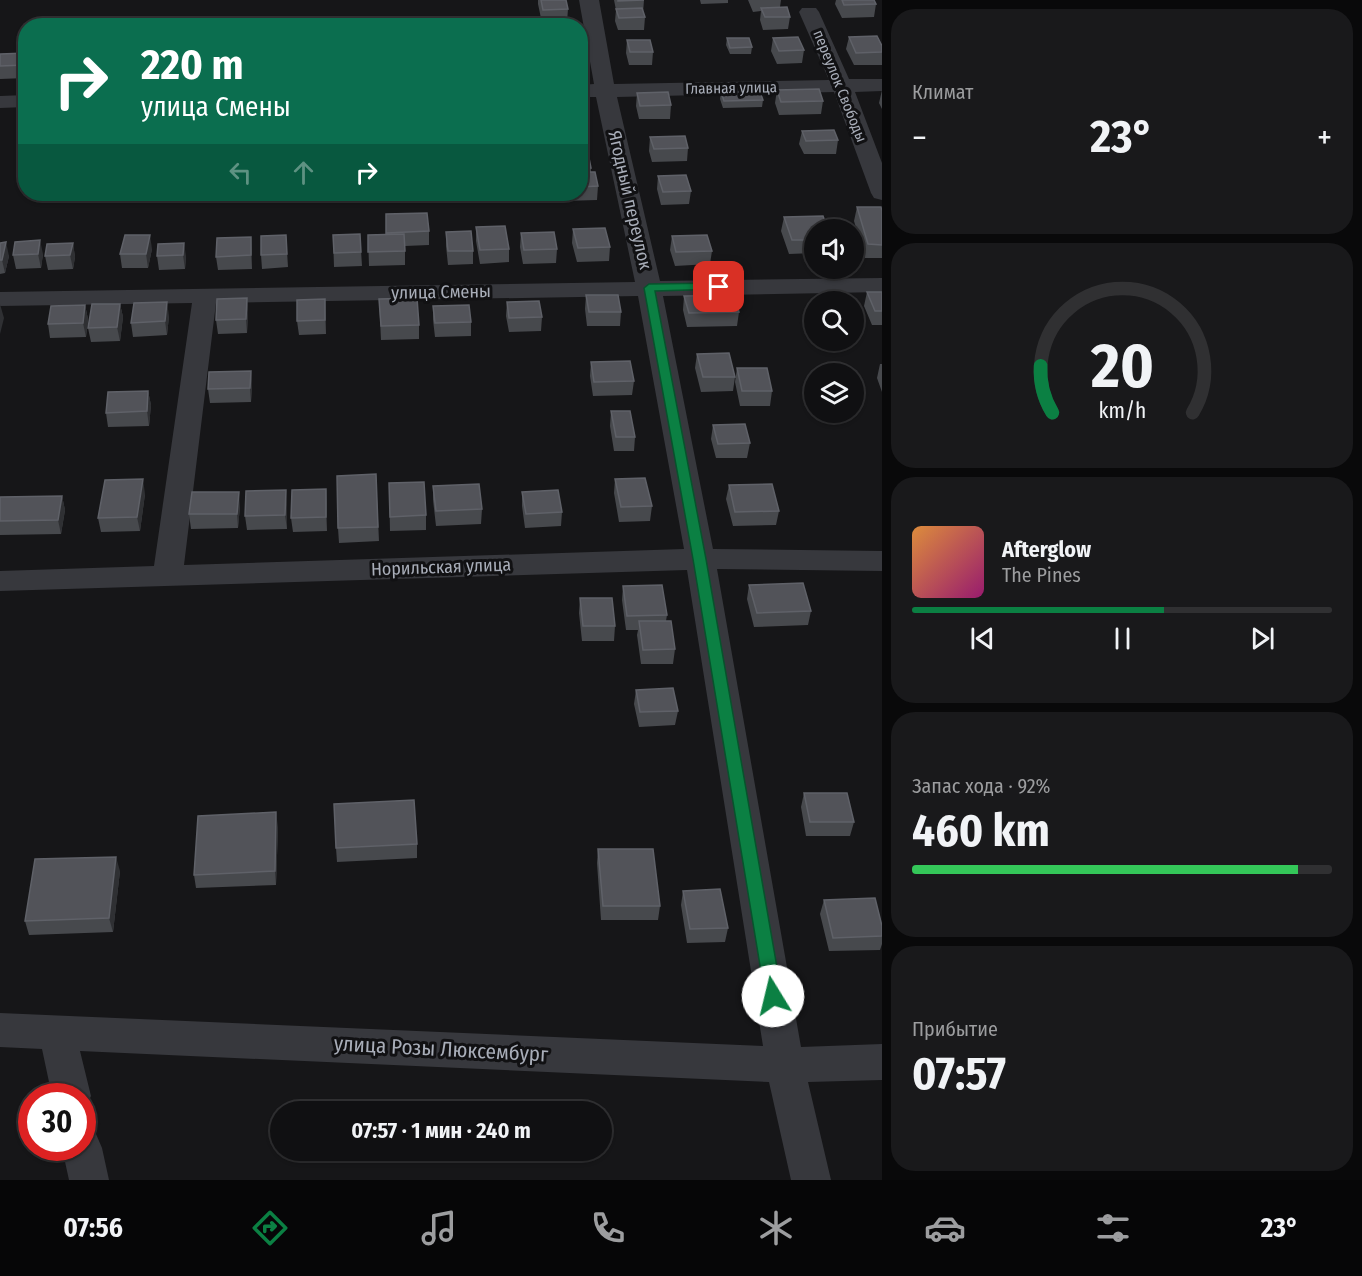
<!DOCTYPE html>
<html lang="ru">
<head>
<meta charset="utf-8">
<style>
	:root { --surface:#101012; --page:#19191b; --text:#f1f3f6; --muted:#9c9d9f; --line:#303032; --accent:#0b8043 }
	body { margin:0; font-family:"Fira Sans Condensed",sans-serif; background:var(--page); color:var(--text); height:100vh; display:flex; flex-direction:column; font-size:22px; white-space:nowrap }
	* { box-sizing:border-box; margin:0 }
	p { font-size:20px; color:var(--muted) }
	.icon { flex:none; width:33px; height:33px; fill:none; stroke:currentColor; stroke-width:2; stroke-linecap:round; stroke-linejoin:round }
	.map { position:relative; flex:1; overflow:hidden }
	.panel { display:flex; flex-direction:column; gap:9px; padding:9px; background:#09090a; width:480px }
	.panel>* { flex:none }
	.hud { position:absolute; left:18px; top:18px; width:570px; height:183px; border-radius:24px; box-shadow:0 2px 4px #0004,0 0 0 2px var(--line); background:#0b6e4f; color:#fff; overflow:hidden }
	.tools { position:absolute; left:804px; top:219px; display:grid; gap:12px }
	.tools a { display:grid; place-items:center; width:60px; height:60px; border-radius:50%; background:var(--surface); box-shadow:0 2px 4px #0004,0 0 0 2px var(--line); font-size:30px }
	.speed { position:absolute; left:18px; top:1083px; display:flex; gap:12px; font-size:30px; font-weight:700; text-align:center }
	.speed>* { display:grid; place-content:center; width:78px; height:78px; border-radius:50%; background:var(--surface); box-shadow:0 2px 4px #0004,0 0 0 2px var(--line); line-height:1 }
	.speed .limit { border:9px solid #d22; background:#fff; color:#111 }
	.pin { position:absolute; display:grid; place-items:center; width:51px; height:51px; color:#fff; margin:-26px; border-radius:12px; box-shadow:0 3px 9px #0006 }
	.me { position:absolute; width:66px; margin:-33px; rotate:351deg; stroke-linejoin:round; filter:drop-shadow(0 0 4px #0008) }
	.turn { display:flex; align-items:center; gap:21px; height:126px; padding:0 24px; font-size:27px }
	.turn .icon { width:78px; height:78px; stroke-width:2.5 }
	.turn b { display:block; font-size:42px; line-height:51px }
	.lanes { display:flex; align-items:center; height:57px; padding:0 24px; background:#0003; justify-content:center; gap:30px; direction:ltr }
	.lanes .off { opacity:.35 }
	.big { font-size:45px; font-weight:700; line-height:1.1 }
	.panel .card { flex:1; display:flex; flex-direction:column; justify-content:center; gap:9px; min-width:0; padding:0 21px; border-radius:24px; background:var(--page) }
	.panel .dial { align-items:center; gap:0 }
	.dial svg { height:156px; overflow:visible; fill:none; stroke:var(--line); stroke-width:7; stroke-linecap:round; text-anchor:middle }
	.dial text { fill:var(--text); stroke:none }
	.song { display:flex; align-items:center; gap:18px }
	.cover { width:72px; height:72px; border-radius:9px; background:linear-gradient(135deg,hsl(30 70% 55%),hsl(320 70% 35%)) }
	.played { height:6px; border-radius:3px; background:linear-gradient(90deg,var(--accent) 60%,var(--line) 60%) }
	.keys { display:flex; justify-content:space-around; direction:ltr }
	.heat { display:flex; justify-content:space-between; align-items:center; font-size:33px; direction:ltr }
	.charge { height:9px; border-radius:4px; background:linear-gradient(90deg,#34c759 92%,var(--line) 0) }
	.trip { position:absolute; left:270px; top:1101px; width:342px; height:60px; border-radius:30px; background:var(--surface); box-shadow:0 2px 4px #0004,0 0 0 2px var(--line); font-weight:700; line-height:60px; text-align:center }
	.dock { display:flex; height:96px; justify-content:space-around; align-items:center; background:#060607; color:var(--muted) }
	.dock .icon { width:42px; height:42px }
	.dock .on { color:var(--accent) }
	.dock b { font-size:27px; color:var(--text) }
	main { display:flex; flex:1; min-height:0 }
	.map>svg:first-child { display:block }
</style>
</head>
<body>
<main>
<div class="map">
<svg width="882" height="1180" viewBox="0 0 882 1180">
	<rect width="100%" height="100%" fill="#161618"/>
	<g fill="none" stroke-linecap="round" stroke-linejoin="round">
		<path fill="#37383d" fill-rule="evenodd" d="M579,0H599L614,84L829,80L799,12L802,8H816L819,12L849,79H882V91L855,92L882,163V200L874,198L871,193L834,92L617,97L660,281L882,278V292L663,296L713,549L882,551V571L717,569L801,1047L882,1044V1080L808,1082L831,1180H791L769,1082L80,1051L91,1096L85,1109L82,1110V1096H52L42,1049L0,1047V1013L763,1046L687,570L0,591V571L154,566L192,303L0,306V292L635,282L596,97H580V85L594,84ZM638,296L684,549L184,565L216,303Z
			M26,95V107L0,108V96Z
			M82,1129L96,1134L102,1148L109,1180H69L62,1148H82Z"/>
	</g>
	<path fill="#47494d" d="M538,0H566L568,9L567,22L542,23L538,4Z
		M614,0H644L643,13L645,17L644,30H618L615,21L616,10Z
		M700,0H728V3L701,4Z
		M748,0H781L780,7L790,17L788,29L763,30L760,20L761,11L753,12Z
		M836,0H874L876,4L874,17L842,18L835,4Z
		M849,37L882,46V65H854L846,49Z
		M727,38L752,47L751,54H730L726,45Z
		M773,38L804,50L802,63L777,64L771,51Z
		M627,40L653,52L652,65H629L626,53Z
		M26,53V78L0,79V54Z
		M777,90L823,101L821,114L779,115L775,103Z
		M882,90V109L879,103Z
		M721,92L763,100L762,107L723,108L720,99Z
		M637,93L671,105L670,119H639L636,106Z
		M580,100L586,123L585,136H580Z
		M802,131L838,140L836,154H804L799,144Z
		M650,137L688,148L687,161L652,162L649,151Z
		M580,153L591,168V172L598,186L597,200L563,201L562,194H580Z
		M658,176L691,191L689,204L661,205L657,189Z
		M857,207L882,211V258H865L854,221Z
		M386,214L429,231V245L405,246V265L369,266L368,235L386,234Z
		M784,217L814,230V253L789,254L781,231Z
		M476,227L509,249V262L480,264L476,241Z
		M573,229L610,247L609,261L577,262L572,243Z
		M446,232L473,251V264L448,265L446,246Z
		M521,233L557,249L556,263L523,264L520,247Z
		M360,234L362,266L334,267L333,235Z
		M286,235L288,267L262,269L261,255Z
		M672,236L712,251L710,264L675,266L670,250Z
		M0,243L9,256L5,273L0,274Z
		M73,243L75,257L73,269L48,270L45,256Z
		M158,244L186,256L185,269L159,270L157,256Z
		M152,249L148,268H122L120,254Z
		M252,250V269L218,270L216,257Z
		M43,254L41,268L16,269L13,255Z
		M867,292H882V325H872L864,306Z
		M586,295L621,312L620,326H587L585,309Z
		M684,296L739,312L737,326L687,327L683,310Z
		M247,298L248,312L247,333L218,334L216,320Z
		M325,299L326,334L299,335L297,321Z
		M379,299L419,325V339L381,340Z
		M507,302L542,317L541,331L509,332L506,316Z
		M120,304L123,317L120,341L91,342L88,328Z
		M85,305L88,319L86,337L50,338L48,324Z
		M433,306L471,322V336L435,337L433,320Z
		M169,316L167,335L133,337L131,323Z
		M697,354L735,377L733,391L701,392L695,368Z
		M591,362L634,381L632,395L593,396L590,376Z
		M880,364H882V392L877,378Z
		M737,368L772,391L770,406H740L735,382Z
		M251,371L252,385L251,402L210,403L208,389Z
		M148,391L151,405L149,426L108,427L106,413Z
		M611,411L635,437L634,451H614L610,426Z
		M713,425L750,443L747,458H716L711,439Z
		M376,474L379,541L339,543L338,528Z
		M615,479L652,506L650,521L619,522L614,493Z
		M389,483L426,515V530L390,531Z
		M729,485L779,511L776,525L733,526L726,499Z
		M433,486L482,509L481,524L436,526L433,500Z
		M522,492L562,512L561,526L525,528L522,506Z
		M145,494L140,531L101,532L98,518Z
		M62,496L65,510L61,534L0,535V497Z
		M327,503V531L293,532L291,518Z
		M287,504V529L247,530L245,516Z
		M240,506L238,528L191,529L189,514Z
		M749,585L811,611L808,625L754,627L747,599Z
		M623,586L667,615L666,621L675,649L673,664H641L637,635L638,630H626L622,600Z
		M580,598L615,626L614,641H582L579,613Z
		M636,690L678,711L675,725L639,727L634,704Z
		M804,793L854,822L850,836H806L801,807Z
		M278,827L276,885L196,888L194,875Z
		M417,844V858L337,862L336,848Z
		M598,849L660,906L658,920H601L597,863Z
		M120,871L113,932L29,935L25,921Z
		M683,891L728,928L725,942L687,943L681,905Z
		M824,900L882,926V944L880,950L829,951L820,914Z"/>
	<path fill="#2f3033" d="M150,235L152,249L148,268L146,254Z
		M251,237L252,250V269L251,255Z
		M40,240L43,254L41,268L38,254Z
		M6,242L9,256L5,273L2,260Z
		M73,243L75,257L73,269L70,255Z
		M184,243L186,256L185,269L183,255Z
		M247,298L248,312L247,333L246,319Z
		M167,302L169,316L167,335L165,321Z
		M0,304L4,318L0,334Z
		M120,304L123,317L120,341L117,327Z
		M85,305L88,319L86,337L83,323Z
		M251,371L252,385L251,402L250,388Z
		M148,391L151,405L149,426L147,411Z
		M143,479L145,494L140,531L137,517Z
		M326,489L327,503V531L326,517Z
		M286,490L287,504V529L285,515Z
		M239,492L240,506L238,528L237,514Z
		M62,496L65,510L61,534L58,520Z
		M276,812L278,827L276,885L275,871Z
		M116,857L120,871L113,932L109,918Z"/>
	<path fill="#525359" stroke="#5f6168" stroke-width="1.5" d="M541,0H566L568,9L543,10Z
		M618,0H644L618,1Z
		M842,0H874L876,4L844,5Z
		M787,7L790,17H765L761,8Z
		M642,8L645,17L619,18L616,9Z
		M877,36L882,46V52L856,53L849,37Z
		M798,37L804,50L779,51L773,38Z
		M727,38H749L752,47L730,48Z
		M627,40H650L653,52H630Z
		M26,53L25,65L0,66V54Z
		M819,89L823,101L781,102L777,90Z
		M668,92L671,105L640,106L637,93Z
		M721,92H760L763,100L724,101Z
		M580,100H581L586,123H580Z
		M834,130L838,140L806,141L802,131Z
		M685,136L688,148L654,149L650,137Z
		M580,153H588L591,168H580Z
		M580,172H595L598,186L580,187Z
		M686,175L691,191L663,192L658,176Z
		M857,207H881L882,211V245L868,244Z
		M427,213L429,231L386,233V214Z
		M823,216L828,230H814V240H792L784,217Z
		M505,226L509,249L480,250L476,227Z
		M605,228L610,247L578,248L573,229Z
		M471,231L473,251H448L446,232Z
		M554,232L557,249L524,250L521,233Z
		M360,234L361,252L334,253L333,235Z
		M404,234L405,251L368,252V235Z
		M125,235H150L146,254H120Z
		M286,235L287,254L261,255V236Z
		M707,235L712,251L676,252L672,236Z
		M251,237V255L216,257L217,238Z
		M40,240L38,254L13,255L15,242Z
		M6,242L2,260H0V243Z
		M73,243L70,255L45,256L47,244Z
		M184,243L183,255L157,256L158,244Z
		M867,292H882V311H875Z
		M586,295H618L621,312H589Z
		M734,295L739,312L689,313L684,296Z
		M247,298L246,319L216,320L217,299Z
		M417,298L419,325L381,326L379,299Z
		M325,299V320L297,321V300Z
		M539,301L542,317L509,318L507,302Z
		M167,302L165,321L131,323L134,303Z
		M92,304H120L117,327L88,328Z
		M85,305L83,323L48,324L51,306Z
		M469,305L471,322L435,323L433,306Z
		M729,353L735,377H703L697,354Z
		M630,361L634,381L594,382L591,362Z
		M737,368H767L772,391H742Z
		M251,371L250,388L208,389L209,372Z
		M148,391L147,411L106,413L108,392Z
		M611,411H630L635,437H616Z
		M745,424L750,443L718,444L713,425Z
		M376,474L378,527L338,528L337,476Z
		M645,478L652,506L621,507L615,479Z
		M143,479L137,517L98,518L105,480Z
		M424,482L426,515L390,517L389,483Z
		M479,484L482,509L436,511L433,486Z
		M772,484L779,511L735,512L729,485Z
		M326,489V517L291,518L292,490Z
		M286,490L285,515L245,516L246,491Z
		M558,490L562,512L526,514L522,492Z
		M192,492H239L237,514H189Z
		M62,496L58,520L0,521V497Z
		M803,583L811,611L757,613L749,585Z
		M662,585L667,615L627,616L623,586Z
		M580,598H612L615,626H583Z
		M639,621H671L675,649L643,650Z
		M673,688L678,711L640,712L636,690Z
		M804,793H847L854,822H810Z
		M414,800L417,844L336,848L334,804Z
		M276,812L275,871L194,875L198,816Z
		M598,849H653L660,906H603Z
		M116,857L109,918L25,921L35,859Z
		M720,889L728,928L690,929L683,891Z
		M875,898L882,926V936L833,938L824,900Z"/>
	<path fill="#0b8043" stroke="#07532c" stroke-width="1.5" d="M719,283L723,284V289L655,291L706,559L782,996L779,1001L773,1003L767,1001L765,996L693,559L644,288L649,284Z"/>
	<g text-anchor="middle" stroke-width="6" stroke-linejoin="round" paint-order="stroke">
		<g font-size="15" fill="#a8adb8" stroke="#111113">
			<text transform="translate(840 86) rotate(68)" y="5">переулок Свободы</text>
			<text transform="translate(731 88) rotate(-1)" y="5">Главная улица</text>
		</g>
		<g font-size="18" fill="#a8adb8" stroke="#111113">
			<text transform="translate(630 200) rotate(77)" y="6">Ягодный переулок</text>
			<text transform="translate(441 292) rotate(-1)" y="6">улица Смены</text>
			<text transform="translate(441 567) rotate(-2)" y="6">Норильская улица</text>
		</g>
		<g font-size="21" fill="#a8adb8" stroke="#111113">
			<text transform="translate(441 1049) rotate(3)" y="7">улица Розы Люксембург</text>
		</g>
	</g>
</svg>
<div class="tools">
<a><svg class="icon" aria-label="sound" viewBox="0 0 24 24"><path d="M4 9h4l5-4v14l-5-4H4zM17 9q2 3 0 6"/></svg></a>
<a><svg class="icon" aria-label="search" viewBox="0 0 24 24"><circle cx="10" cy="10" r="6"/><path d="M15 15l6 6"/></svg></a>
<a><svg class="icon" aria-label="layers" viewBox="0 0 24 24"><path d="M12 4l9 5-9 5-9-5zM3 14l9 5 9-5"/></svg></a>
</div>
<div class="speed"><div class="limit">30</div></div>
<div class="pin" style="left:719px;top:287px;background:#d93025"><svg class="icon" aria-label="arrive" viewBox="0 0 24 24"><path d="M6 21V4h12l-3 4 3 4H6"/></svg></div>
<svg class="me" style="left:773px;top:996px" viewBox="-20 -20 40 40"><circle r="19" fill="#fff"/><path d="M0-13L10 11 0 6-10 11z" fill="#0b8043"/></svg>
<div class="trip">07:57 · 1 мин · 240 m</div>
<div class="hud">
<div class="turn"><svg class="icon" aria-label="right" viewBox="0 0 24 24"><path d="M7 20v-9h11M14 6l5 5-5 5"/></svg><div><b>220 m</b>улица Смены</div></div>
<div class="lanes"><svg class="icon off" aria-label="left" viewBox="0 0 24 24"><path d="M17 20v-9H6M10 6l-5 5 5 5"/></svg><svg class="icon off" aria-label="ahead" viewBox="0 0 24 24"><path d="M12 20V5M6 11l6-6 6 6"/></svg><svg class="icon" aria-label="right" viewBox="0 0 24 24"><path d="M7 20v-9h11M14 6l5 5-5 5"/></svg></div>
</div>
</div>
<section class="panel">
<div class="card"><p>Климат</p>
<div class="heat"><a>−</a><b class="big">23°</b><a>+</a></div>
</div>
<div class="card dial"><svg viewBox="0 0 100 80">
<path d="M14 69A42 42 0 1 1 86 69"/>
<path d="M14 69A42 42 0 0 1 8 45" stroke="#0b8043"/>
<text x="50" y="56" font-size="32" font-weight="700">20</text>
<text x="50" y="72" font-size="11">km/h</text>
</svg></div>
<div class="card">
<div class="song"><i class="cover"></i><div><b>Afterglow</b><p>The Pines</p></div></div>
<div class="played"></div>
<div class="keys"><svg class="icon" aria-label="previous" viewBox="0 0 24 24"><path d="M18 5L8 12l10 7zM5 5v14"/></svg><svg class="icon" aria-label="pause" viewBox="0 0 24 24"><path d="M8 5v14M16 5v14"/></svg><svg class="icon" aria-label="next" viewBox="0 0 24 24"><path d="M6 5l10 7-10 7zM19 5v14"/></svg></div>
</div>
<div class="card"><p>Запас хода · 92%</p><b class="big">460 km</b><div class="charge"></div></div>
<div class="card"><p>Прибытие</p><b class="big">07:57</b></div>
</section>
</main>
<nav class="dock">
<b>07:56</b>
<svg class="icon on" aria-label="directions" viewBox="0 0 24 24"><path d="M12 3l9 9-9 9-9-9zM9 14v-3h6M13 9l2 2-2 2"/></svg>
<svg class="icon" aria-label="music" viewBox="0 0 24 24"><path d="M9 18V5l10-2v13"/><circle cx="6" cy="18" r="3"/><circle cx="16" cy="16" r="3"/></svg>
<svg class="icon" aria-label="phone" viewBox="0 0 24 24"><path d="M5 4h4l2 5-3 2q2 4 5 5l2-3 5 2v4C11 20 4 13 5 4z"/></svg>
<svg class="icon" aria-label="climate" viewBox="0 0 24 24"><path d="M12 3v18M4 7l16 10M4 17L20 7"/></svg>
<svg class="icon" aria-label="car" viewBox="0 0 24 24"><path d="M5 17H2v-5l4-1 3-4h7l3 4 3 1v5h-3M9 17h6M6 11h13"/><circle cx="7" cy="17" r="2"/><circle cx="17" cy="17" r="2"/></svg>
<svg class="icon" aria-label="filters" viewBox="0 0 24 24"><path d="M4 7h16M4 17h16"/><circle cx="9" cy="7" r="2"/><circle cx="15" cy="17" r="2"/></svg>
<b>23°</b>
</nav>
</body>
</html>
